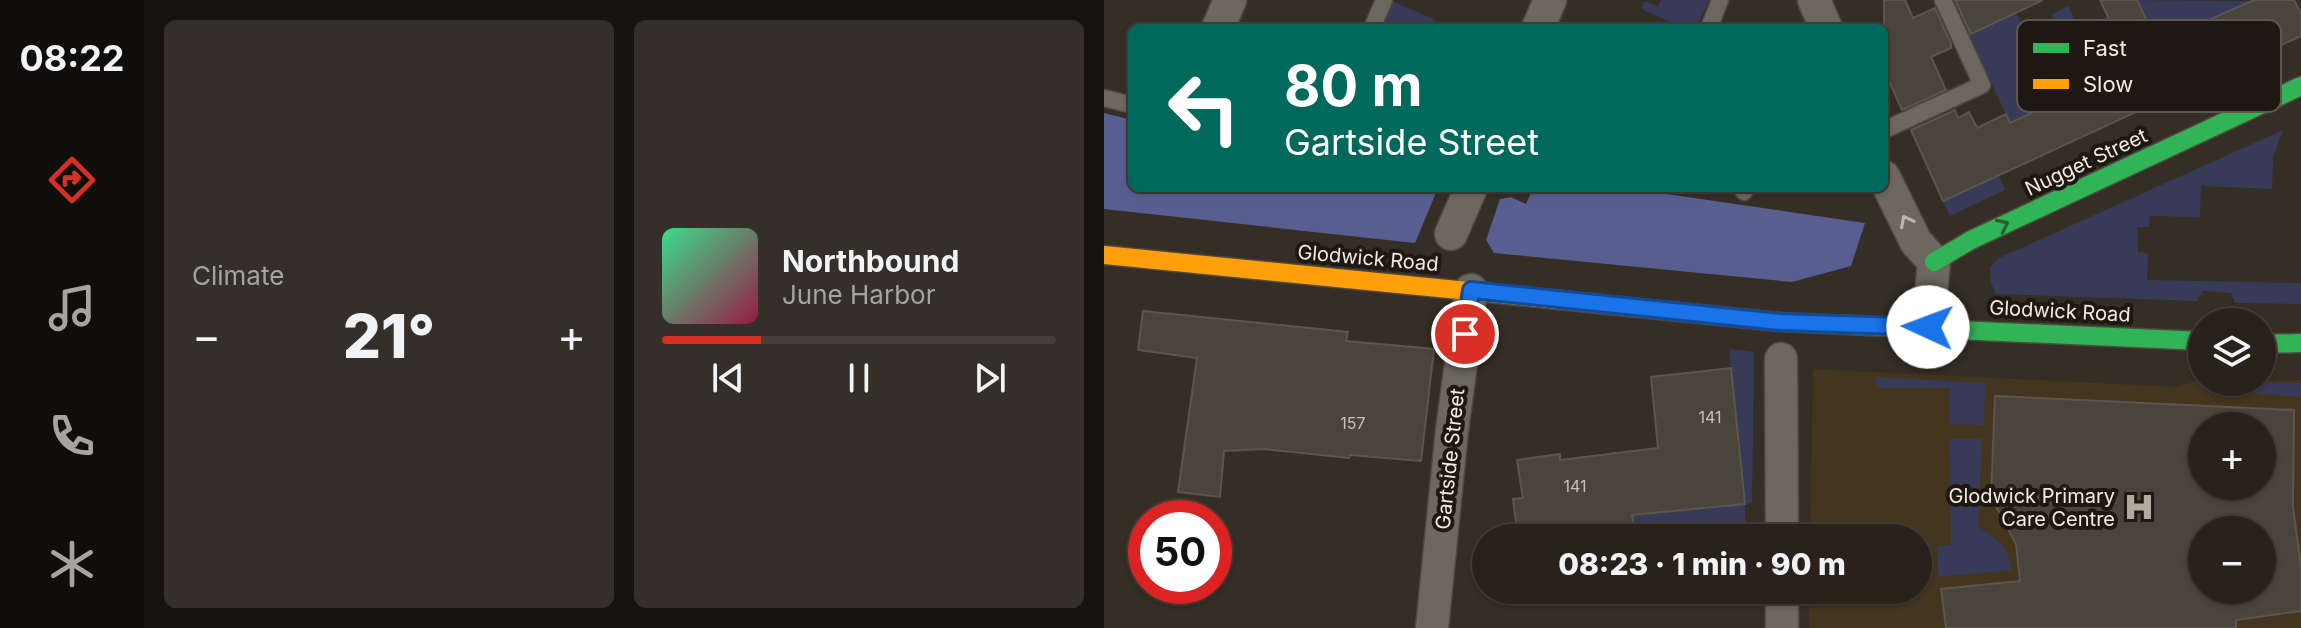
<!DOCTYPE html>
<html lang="en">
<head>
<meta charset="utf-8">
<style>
	:root { --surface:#28221b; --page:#342f28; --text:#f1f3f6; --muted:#a5a4a3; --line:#443f3a; --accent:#d93025 }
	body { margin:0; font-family:Inter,sans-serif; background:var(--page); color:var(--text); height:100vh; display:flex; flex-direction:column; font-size:30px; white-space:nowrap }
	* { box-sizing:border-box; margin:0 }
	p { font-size:26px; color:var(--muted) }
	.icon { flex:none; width:44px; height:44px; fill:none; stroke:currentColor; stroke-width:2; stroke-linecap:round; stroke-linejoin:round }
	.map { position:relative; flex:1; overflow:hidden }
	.details { display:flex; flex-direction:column; gap:20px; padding:20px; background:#16130f; width:960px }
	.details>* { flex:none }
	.guide { position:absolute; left:24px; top:24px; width:760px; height:168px; border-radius:12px; box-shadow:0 2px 6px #0004,0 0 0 2px var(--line); background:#00695c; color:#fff; overflow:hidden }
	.fabs { position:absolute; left:1084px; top:308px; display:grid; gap:16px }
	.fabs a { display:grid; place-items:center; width:88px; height:88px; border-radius:50%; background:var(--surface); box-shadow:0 2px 6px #0004,0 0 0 2px var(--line); font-size:40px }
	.speed { position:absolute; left:24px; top:500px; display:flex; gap:16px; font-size:40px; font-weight:700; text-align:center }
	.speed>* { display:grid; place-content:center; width:104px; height:104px; border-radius:50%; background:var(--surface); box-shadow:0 2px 6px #0004,0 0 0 2px var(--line); line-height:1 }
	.speed .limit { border:12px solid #d22; background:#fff; color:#111 }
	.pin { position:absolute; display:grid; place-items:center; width:68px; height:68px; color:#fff; margin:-34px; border:4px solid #fff; border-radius:50%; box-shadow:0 2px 8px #0007 }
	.me { position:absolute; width:88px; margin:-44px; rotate:272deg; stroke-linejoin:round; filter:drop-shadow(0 0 6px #0008) }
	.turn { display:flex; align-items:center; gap:28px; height:168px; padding:0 24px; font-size:36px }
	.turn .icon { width:104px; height:104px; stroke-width:2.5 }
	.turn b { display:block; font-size:56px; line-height:68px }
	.big { font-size:60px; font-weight:800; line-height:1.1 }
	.details .card { flex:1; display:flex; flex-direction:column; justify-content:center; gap:12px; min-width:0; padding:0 28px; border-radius:12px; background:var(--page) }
	.song { display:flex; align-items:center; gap:24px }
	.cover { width:96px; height:96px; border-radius:12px; background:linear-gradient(135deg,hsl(150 70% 55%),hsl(340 70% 35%)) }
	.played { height:8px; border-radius:4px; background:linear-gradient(90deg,var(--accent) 25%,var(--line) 25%) }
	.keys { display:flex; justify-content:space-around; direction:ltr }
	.heat { display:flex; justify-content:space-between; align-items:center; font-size:44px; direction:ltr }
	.details .tiles { flex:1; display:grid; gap:20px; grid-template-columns:repeat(2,1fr) }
	.trip { position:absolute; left:368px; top:524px; width:460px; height:80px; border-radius:40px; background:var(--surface); box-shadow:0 2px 6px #0004,0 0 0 2px var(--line); font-weight:800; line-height:80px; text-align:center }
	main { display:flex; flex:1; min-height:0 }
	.tabs { display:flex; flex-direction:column; width:144px; justify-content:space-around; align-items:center; background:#100e0b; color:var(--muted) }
	.tabs .icon { width:56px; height:56px }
	.tabs .on { color:var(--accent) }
	.tabs b { font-size:36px; color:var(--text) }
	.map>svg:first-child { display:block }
</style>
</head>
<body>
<main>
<nav class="tabs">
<b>08:22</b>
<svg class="icon on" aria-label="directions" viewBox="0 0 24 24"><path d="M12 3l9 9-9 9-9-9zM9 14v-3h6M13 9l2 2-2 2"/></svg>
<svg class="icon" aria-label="music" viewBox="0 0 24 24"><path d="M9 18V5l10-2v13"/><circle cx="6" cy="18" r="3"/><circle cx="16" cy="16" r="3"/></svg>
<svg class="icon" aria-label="phone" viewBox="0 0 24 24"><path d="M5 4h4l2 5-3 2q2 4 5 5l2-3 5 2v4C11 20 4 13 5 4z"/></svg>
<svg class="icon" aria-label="climate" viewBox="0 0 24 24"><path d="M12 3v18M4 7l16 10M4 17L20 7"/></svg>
</nav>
<section class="details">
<div class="tiles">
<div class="card"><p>Climate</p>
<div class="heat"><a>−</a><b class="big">21°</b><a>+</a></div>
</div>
<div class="card">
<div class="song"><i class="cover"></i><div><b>Northbound</b><p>June Harbor</p></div></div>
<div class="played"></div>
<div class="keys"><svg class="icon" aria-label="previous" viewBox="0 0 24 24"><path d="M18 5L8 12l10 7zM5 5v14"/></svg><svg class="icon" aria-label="pause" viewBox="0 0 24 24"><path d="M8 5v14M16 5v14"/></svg><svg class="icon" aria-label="next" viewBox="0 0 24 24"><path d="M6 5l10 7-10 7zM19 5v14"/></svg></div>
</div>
</div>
</section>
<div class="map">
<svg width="1197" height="628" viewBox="0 0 1197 628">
	<rect width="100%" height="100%" fill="#352e24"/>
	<path fill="#43351e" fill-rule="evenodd" d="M709,369L1072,387L1098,379V382L1197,380V628H705V590H814V538H706ZM1098,426H1158V486H1098ZM1098,530H1158V590H1098Z"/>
	<path fill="#383b57" d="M557,0H605L592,28H581L537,9L541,1L554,7Z
		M1014,0L1149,1L1088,62L1074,33L1053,43L1035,64L906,123L855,13L871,6L882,27L912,13L921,31L949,18L948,14L964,6L976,30L1018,9Z
		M288,1L332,20L329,27L315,21L312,28H276Z
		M1179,130L1169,157L1168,189L1097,186L1096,217L1046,216L1045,227H1033L1034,252L1044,253L1043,280L1197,283V304L1131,303L1127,293L1099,291L1093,301L892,294L887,283L886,267L893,259Z
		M895,176L901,190L846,216L839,201Z
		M625,349L650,352L648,503L641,504L642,538H531L523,475L557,470L562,512L641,503Z
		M771,377L881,383L880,425L846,424V388H773Z
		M1103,382L1197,383V397L1103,390Z
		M846,438L878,439L874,527C891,536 906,549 908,570L834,577L833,546L847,545Z
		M427,590H535L429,603Z"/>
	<path fill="#585e90" d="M0,113L28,120V188H334L311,243L0,209Z
		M429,188H539L549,192L761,223L747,266L688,282L390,253L382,240L396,199L407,197L422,204Z"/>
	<path fill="#49443c" stroke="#5c564e" stroke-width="2" fill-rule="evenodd" d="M780,0H801L809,18L831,8L847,44V48L827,57L842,90L798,110L780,70Z
		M851,0H939L867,34Z
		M996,0H1033L1053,43L1150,0H1190L1197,13V36L839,201L807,130L851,110L854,118L865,112L873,128L902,114L906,123L1028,67Z
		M39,311L244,332L242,341L330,349L317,461L246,455L245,458L160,449L120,451L116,497L74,492L93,358L34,350Z
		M627,368L641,504L528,515L531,538H414L409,499L419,498L413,460L456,454V460L554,448L547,377Z
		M891,396L1190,410L1189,507L1197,566V611L1132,620V628H842L837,589L916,581L912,544L887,497ZM1098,426H1158V486H1098ZM1098,530H1158V590H1098Z"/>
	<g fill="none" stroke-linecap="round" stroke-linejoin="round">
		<g stroke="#4f4940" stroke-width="19">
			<path id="lane" d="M268,28L280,0
				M605,28L616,0
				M0,98L28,105
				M780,130L878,85L839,0
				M638,188L640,192"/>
		</g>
		<g stroke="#4f4940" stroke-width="35">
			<path id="street" d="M710,0L722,28
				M114,28L126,0
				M434,28L446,0
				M780,177L812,242L830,262L824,327
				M347,234L367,188
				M677,359L678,538
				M678,590V628
				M328,628L348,430L367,290"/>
		</g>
		<g stroke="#4f4940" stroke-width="21">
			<path id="fast" d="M830,262L867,240L1197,86
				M455,300L676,322L1098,341
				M1158,344L1197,343"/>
		</g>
		<g stroke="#4f4940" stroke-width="21">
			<path id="slow" d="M0,255L455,300"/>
		</g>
		<use href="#lane" stroke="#6c6860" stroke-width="16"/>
		<use href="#street" stroke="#6c6860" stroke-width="32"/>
		<use href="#fast" stroke="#30b455" stroke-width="18"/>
		<use href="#slow" stroke="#ff9f0a" stroke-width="18"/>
	</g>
	<defs><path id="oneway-chevron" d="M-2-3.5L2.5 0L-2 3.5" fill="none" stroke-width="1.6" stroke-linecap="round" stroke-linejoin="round" transform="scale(2)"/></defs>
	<use stroke="#bcb7ac" href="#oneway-chevron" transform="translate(802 221) rotate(-117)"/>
	<use stroke="#265e30" href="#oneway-chevron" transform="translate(899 225) rotate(-25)"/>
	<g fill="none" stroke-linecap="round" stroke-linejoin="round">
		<g stroke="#114b97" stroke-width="20">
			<path id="route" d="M361,334L367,290L676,322L824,327"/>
		</g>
		<use href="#route" stroke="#1a73e8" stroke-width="14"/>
	</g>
	<defs>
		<g id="hospital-bare" transform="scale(2.4)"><path d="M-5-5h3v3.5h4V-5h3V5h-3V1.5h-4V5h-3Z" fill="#b0a99e" stroke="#1d1811" stroke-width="2.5" paint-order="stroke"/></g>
	</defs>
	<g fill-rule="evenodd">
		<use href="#hospital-bare" x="1035" y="507"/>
	</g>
	<g text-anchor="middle" stroke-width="8" stroke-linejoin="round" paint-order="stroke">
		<g font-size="16" fill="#c8c1b6">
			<text x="606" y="423">141</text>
			<text x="249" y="429">157</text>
			<text x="471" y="492">141</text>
		</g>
		<g font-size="20" fill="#f2ebdf" stroke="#1d1811">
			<text transform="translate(982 162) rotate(-25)" y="7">Nugget Street</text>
			<text transform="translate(264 258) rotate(5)" y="7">Glodwick Road</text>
			<text transform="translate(956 311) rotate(3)" y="7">Glodwick Road</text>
			<text transform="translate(346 459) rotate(-84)" y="7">Gartside Street</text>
		</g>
		<g font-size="20" fill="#f2ebdf" stroke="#1d1811" text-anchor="end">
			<text x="1011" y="503">Glodwick Primary<tspan x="1011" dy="23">Care Centre</tspan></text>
		</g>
	</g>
	<rect x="913" y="20" width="264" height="92" rx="12" fill="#1d1811" stroke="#5d574f" stroke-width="2"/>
	<rect x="929" y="43" width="36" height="10" fill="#30b455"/>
	<rect x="929" y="79" width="36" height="10" fill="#ff9f0a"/>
	<g font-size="22" fill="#f2ebdf">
		<text x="979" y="56">Fast</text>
		<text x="979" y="92">Slow</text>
	</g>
</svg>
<div class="fabs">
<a><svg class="icon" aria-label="layers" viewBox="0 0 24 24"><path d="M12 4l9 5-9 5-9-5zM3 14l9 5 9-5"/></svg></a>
<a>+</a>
<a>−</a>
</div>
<div class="speed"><div class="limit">50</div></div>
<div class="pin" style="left:361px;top:334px;background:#d93025"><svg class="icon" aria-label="arrive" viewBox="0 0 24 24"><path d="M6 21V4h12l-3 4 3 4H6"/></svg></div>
<svg class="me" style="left:824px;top:327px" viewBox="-20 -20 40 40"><circle r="19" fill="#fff"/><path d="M0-13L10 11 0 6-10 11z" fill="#1a73e8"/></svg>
<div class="trip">08:23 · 1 min · 90 m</div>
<div class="guide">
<div class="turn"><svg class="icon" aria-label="left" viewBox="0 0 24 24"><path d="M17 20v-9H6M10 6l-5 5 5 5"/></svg><div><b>80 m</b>Gartside Street</div></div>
</div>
</div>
</main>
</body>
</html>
